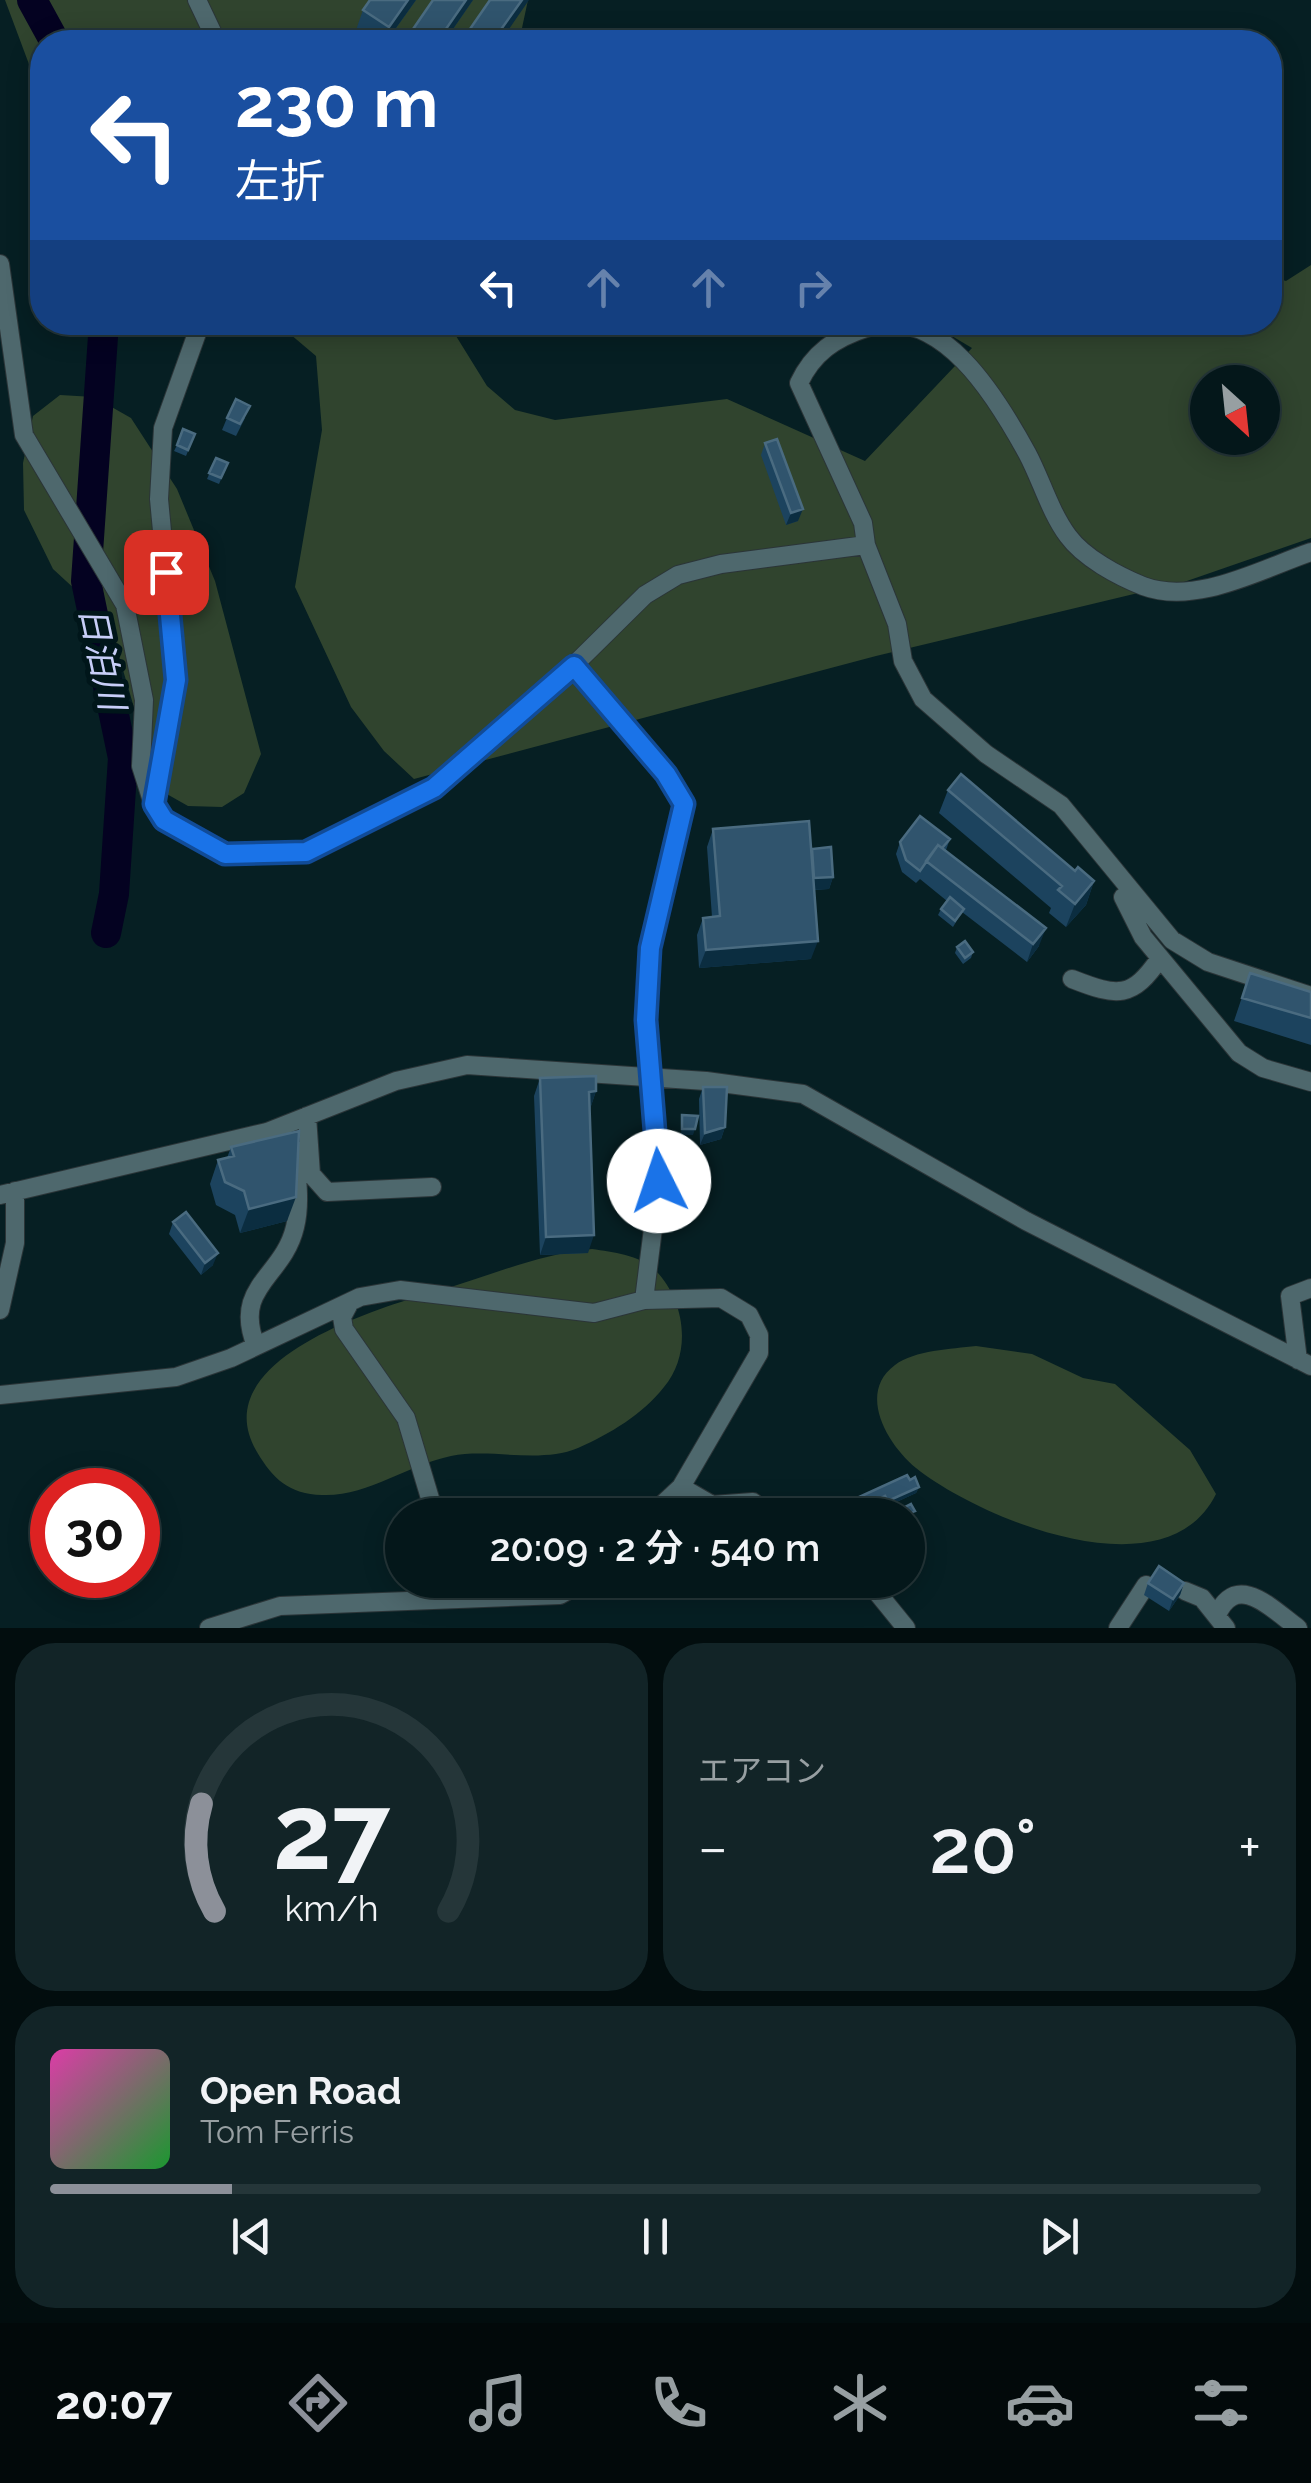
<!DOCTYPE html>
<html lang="ja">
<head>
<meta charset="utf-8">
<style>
	:root { --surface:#04171a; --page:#122427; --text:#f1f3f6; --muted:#979fa2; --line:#253639; --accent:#8c9099 }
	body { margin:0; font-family:Raleway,"Noto Sans JP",sans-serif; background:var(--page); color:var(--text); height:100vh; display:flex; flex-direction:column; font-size:38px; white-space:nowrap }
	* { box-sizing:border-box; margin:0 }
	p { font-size:32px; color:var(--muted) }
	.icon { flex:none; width:55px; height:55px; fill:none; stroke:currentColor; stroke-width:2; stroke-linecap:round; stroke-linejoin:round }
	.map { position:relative; height:1628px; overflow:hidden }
	.drawer { display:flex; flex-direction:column; gap:15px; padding:15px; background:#020d0e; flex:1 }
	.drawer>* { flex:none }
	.banner { position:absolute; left:30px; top:30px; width:1252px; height:305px; border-radius:40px; box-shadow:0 5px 25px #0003,0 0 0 2px var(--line); background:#1a4fa0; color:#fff; overflow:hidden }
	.needle { width:65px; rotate:153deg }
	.controls { position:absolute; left:1190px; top:365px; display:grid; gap:20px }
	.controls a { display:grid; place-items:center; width:90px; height:90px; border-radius:50%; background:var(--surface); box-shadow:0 5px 25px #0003,0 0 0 2px var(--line); font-size:50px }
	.speed { position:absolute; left:30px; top:1468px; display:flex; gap:20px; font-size:50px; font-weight:700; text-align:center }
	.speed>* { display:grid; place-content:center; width:130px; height:130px; border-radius:50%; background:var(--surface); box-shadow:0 5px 25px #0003,0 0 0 2px var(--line); line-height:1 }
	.speed .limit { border:15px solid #d22; background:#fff; color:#111 }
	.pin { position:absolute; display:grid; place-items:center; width:85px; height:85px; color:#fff; margin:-42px; border-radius:20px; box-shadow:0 5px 15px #0006 }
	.me { position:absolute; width:110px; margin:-55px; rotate:356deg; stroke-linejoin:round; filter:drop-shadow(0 0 8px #0008) }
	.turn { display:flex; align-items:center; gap:35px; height:210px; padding:0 40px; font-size:45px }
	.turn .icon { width:130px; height:130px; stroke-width:2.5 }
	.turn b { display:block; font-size:70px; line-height:85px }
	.lanes { display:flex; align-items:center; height:95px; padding:0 40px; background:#0003; justify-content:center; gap:50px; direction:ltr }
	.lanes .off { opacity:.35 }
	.big { font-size:75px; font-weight:600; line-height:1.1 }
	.drawer .card { flex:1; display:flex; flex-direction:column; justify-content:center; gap:15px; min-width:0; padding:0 35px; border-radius:40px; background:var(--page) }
	.drawer .dial { align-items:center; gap:0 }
	.dial svg { height:260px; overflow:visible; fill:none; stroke:var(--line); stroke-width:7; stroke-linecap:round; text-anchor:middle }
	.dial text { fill:var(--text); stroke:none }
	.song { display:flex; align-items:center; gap:30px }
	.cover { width:120px; height:120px; border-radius:15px; background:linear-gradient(135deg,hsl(320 70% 55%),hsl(130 70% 35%)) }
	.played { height:10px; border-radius:5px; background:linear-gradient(90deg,var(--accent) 15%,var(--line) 15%) }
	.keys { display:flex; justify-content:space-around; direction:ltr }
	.heat { display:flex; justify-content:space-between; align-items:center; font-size:55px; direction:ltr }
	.drawer .tiles { flex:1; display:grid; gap:15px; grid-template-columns:1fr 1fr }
	.card:last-child { grid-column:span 2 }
	.trip { position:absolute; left:385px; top:1498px; width:540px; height:100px; border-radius:50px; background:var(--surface); box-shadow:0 5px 25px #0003,0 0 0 2px var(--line); font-weight:600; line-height:100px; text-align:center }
	.tabs { display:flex; height:160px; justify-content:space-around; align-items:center; background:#02090a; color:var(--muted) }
	.tabs .icon { width:70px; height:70px }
	.tabs .current { color:var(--accent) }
	.tabs b { font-size:45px; color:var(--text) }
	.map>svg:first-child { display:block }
</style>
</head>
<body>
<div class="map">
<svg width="1311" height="1628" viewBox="0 0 1311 1628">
	<rect width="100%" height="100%" fill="#061f23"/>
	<path fill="#30442e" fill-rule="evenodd" d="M5,0H528L519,42H42V99Z
		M1311,265V538L1184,582L876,656L414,779L384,751L351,707L295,587L322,430L316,356L277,323H448L487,386L515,410L555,420L727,399L865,461L972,348L930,323L1270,322V276L1286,281ZM1208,382H1262V438H1208Z
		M60,395L94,397L131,418L177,489L215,581L261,754L244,793L222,807L188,806L165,793L150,762L118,653L91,604L53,569L24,510L23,463L33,416Z
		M592,1249C613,1252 639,1255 655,1270C686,1301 692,1354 664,1387C643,1414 610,1434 578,1448C540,1464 491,1448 451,1456C407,1465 367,1497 322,1495C289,1494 273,1479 257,1452C200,1356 394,1303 454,1286C501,1271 543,1254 592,1249Z
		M976,1346L1032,1354L1083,1378L1115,1384L1190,1450L1216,1494C1166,1596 980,1519 916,1468C887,1444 857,1393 895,1365C915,1350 951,1349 976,1346Z"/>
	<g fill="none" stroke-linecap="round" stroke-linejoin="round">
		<path stroke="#040221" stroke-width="30" d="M32,0L55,42
			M104,322L86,581L123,758L114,894L106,933"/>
		<g stroke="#2b3538" stroke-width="20">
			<path id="minor" d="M197,0L217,42
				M340,42H346
				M0,264L24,435L125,605L144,700L141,766L153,804L164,821L225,854L306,852L434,789L573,666L645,595L678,575L721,564L866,545
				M1311,552C1261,569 1196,606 1143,586C1118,576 1084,558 1068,536C1050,512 1041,479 1027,453C998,400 941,302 866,328C835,338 813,353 799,383L863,523L866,545L897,624L903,661L923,699L986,754L1061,805L1172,940L1208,962L1311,996
				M573,666L666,774L684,804L650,948L645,1020L659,1181L644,1300
				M154,798L176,680L159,499L163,428L201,322
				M1123,897L1143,937L1239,1053L1263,1068L1311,1082
				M1072,979C1118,997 1132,999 1160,958
				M307,1116L311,1174L327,1192L432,1187
				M0,1195L267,1132L396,1081L467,1065L706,1081L803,1094L1026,1221L1311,1366
				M350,1302L342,1317L344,1329L406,1418L435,1515
				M0,1310L15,1243V1191
				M256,1346C232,1286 283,1278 295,1227C301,1203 297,1173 293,1148
				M1298,1360L1290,1296L1311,1288
				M0,1395L176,1377L231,1358L360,1297L400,1290L594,1313L644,1300L721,1298L749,1315L759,1335V1353L681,1487L651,1515
				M681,1487L712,1505L753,1502L768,1515
				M867,1580L906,1628
				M1185,1591L1202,1598L1226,1628
				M1217,1615C1237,1571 1272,1609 1298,1628
				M209,1628L280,1606L560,1595L587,1580
				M1118,1628L1146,1585"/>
		</g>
		<use href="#minor" stroke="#4e686d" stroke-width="18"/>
	</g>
	<path fill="#1c435e" d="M370,0H416L386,42H369L355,33L363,10Z
		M473,0L444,42H406L409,35Z
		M227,418H245L236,436L222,430Z
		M195,434L186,456L174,451L177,445Z
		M765,443L798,521L786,525L761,455Z
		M216,458L228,463L219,484L207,479Z
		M948,790L1075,871L1094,881L1086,905L1066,927L1049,913L1051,908L939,813Z
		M713,829L811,850L833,877L829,889L814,890L811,959L699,968L697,935L703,918L712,917L707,847Z
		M950,839L946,850L1039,946L1027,962L962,912L953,927L938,915L941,909L947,901L920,879L916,883L902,872L896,854L900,842Z
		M957,947L973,952L971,958L963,964L955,953Z
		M1250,973L1311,992V1045L1234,1021Z
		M540,1078L596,1091L590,1109L588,1253L540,1255L534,1096Z
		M703,1087L725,1127L721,1139L700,1145L699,1099Z
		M231,1147L287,1221L240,1233L235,1215L216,1205L210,1184L218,1160L227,1158Z
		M173,1222L213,1265L201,1275L169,1234Z
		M910,1480L919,1487L916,1493L890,1505L895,1515H858L855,1504L857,1498Z
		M1148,1583H1184L1180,1595L1169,1611L1144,1595Z"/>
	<path fill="#0b2d40" d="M408,0H416L386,42H383L389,27Z
		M466,0H473L444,42H437Z
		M522,0H529L500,42H492Z
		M803,509L798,521L786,525L791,513Z
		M833,877L829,889L809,890L814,878Z
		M1094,881L1086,905L1066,927L1075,904Z
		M1046,928L1039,946L1027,962L1033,944Z
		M818,941L811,959L699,968L706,950Z
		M596,1091L590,1109L589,1092Z
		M725,1127L721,1139L700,1145L705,1133Z
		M682,1129H695L693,1135H680Z
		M296,1197L287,1221L240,1233L249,1209Z
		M594,1235L588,1253L540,1255L546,1237Z
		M218,1253L213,1265L201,1275L205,1263Z
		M919,1487L916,1493L868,1515L864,1512Z
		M1184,1583L1180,1595L1169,1611L1173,1599Z"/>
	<path fill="#30546d" stroke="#4a6b80" stroke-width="2.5" d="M370,0H408L389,27L363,10Z
		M433,0H466L437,42H420L409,35Z
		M490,0H522L492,42H461Z
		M236,399L250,406L240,424L227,418Z
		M183,429L195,434L188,450L177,445Z
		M777,439L803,509L791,513L765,443Z
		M216,458L228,463L221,478L209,473Z
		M961,774L1075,871L1078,867L1094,881L1075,904L1058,890L1062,886L948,790Z
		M920,816L950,839L942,848L938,845L920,871L906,860L900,842Z
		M809,821L818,941L706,950L703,918L720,916L713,829Z
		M938,845L1046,928L1033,944L926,861Z
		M831,847L833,877L814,878L812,849Z
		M950,897L964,909L955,921L941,909Z
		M965,941L973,952L965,958L957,947Z
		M1250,973L1311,992V1018L1242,998Z
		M596,1076V1091L589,1092L594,1235L546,1237L540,1078Z
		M703,1087H727L725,1127L705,1133Z
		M682,1115L698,1116L695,1129H682Z
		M299,1131L296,1197L249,1209L244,1191L225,1182L218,1160L234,1156L231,1147Z
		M186,1212L218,1253L205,1263L173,1222Z
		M907,1475L910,1480L915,1477L919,1487L888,1501L885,1496L862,1508L861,1510L857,1498Z
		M885,1496L895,1515H865L862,1508Z
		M829,1500L842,1507L840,1515H825Z
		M911,1504L915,1511L904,1515L901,1509Z
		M1159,1566L1184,1583L1173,1599L1148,1583Z"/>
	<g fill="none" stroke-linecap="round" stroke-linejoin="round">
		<g stroke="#114b97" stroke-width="25">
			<path id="route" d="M166,572L176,680L154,804L164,820L225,854L306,852L434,788L574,666L666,774L684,804L650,948L646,1020L659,1181"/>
		</g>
		<use href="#route" stroke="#1a73e8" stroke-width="18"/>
	</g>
	<g text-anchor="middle" stroke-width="10" stroke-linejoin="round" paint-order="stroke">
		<g font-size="35" font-style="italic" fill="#c7cef8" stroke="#00161a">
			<text transform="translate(102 658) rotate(78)" y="12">日泊川</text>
		</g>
	</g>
</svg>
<div class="controls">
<a><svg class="needle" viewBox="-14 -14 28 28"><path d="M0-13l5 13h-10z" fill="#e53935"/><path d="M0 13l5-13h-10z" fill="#979fa2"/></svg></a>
</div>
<div class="speed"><div class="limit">30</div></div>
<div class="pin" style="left:166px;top:572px;background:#d93025"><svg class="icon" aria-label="arrive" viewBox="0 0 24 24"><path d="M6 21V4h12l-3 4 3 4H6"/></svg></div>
<svg class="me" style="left:659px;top:1181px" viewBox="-20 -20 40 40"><circle r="19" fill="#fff"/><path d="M0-13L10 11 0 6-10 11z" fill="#1a73e8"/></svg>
<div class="trip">20:09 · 2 分 · 540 m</div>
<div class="banner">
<div class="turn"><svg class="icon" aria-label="left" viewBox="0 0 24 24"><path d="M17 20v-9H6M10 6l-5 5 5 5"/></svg><div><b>230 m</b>左折</div></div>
<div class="lanes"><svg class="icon" aria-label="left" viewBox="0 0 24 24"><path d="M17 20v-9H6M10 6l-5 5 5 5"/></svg><svg class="icon off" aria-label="ahead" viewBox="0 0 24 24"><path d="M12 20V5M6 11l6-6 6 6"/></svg><svg class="icon off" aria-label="ahead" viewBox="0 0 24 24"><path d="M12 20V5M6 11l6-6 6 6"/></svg><svg class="icon off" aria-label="right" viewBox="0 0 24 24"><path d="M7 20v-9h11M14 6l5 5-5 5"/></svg></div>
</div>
</div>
<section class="drawer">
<div class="tiles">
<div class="card dial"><svg viewBox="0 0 100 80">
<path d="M14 69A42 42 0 1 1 86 69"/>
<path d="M14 69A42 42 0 0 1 10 36" stroke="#8c9099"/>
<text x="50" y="56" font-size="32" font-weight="700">27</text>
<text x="50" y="72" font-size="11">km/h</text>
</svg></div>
<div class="card"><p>エアコン</p>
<div class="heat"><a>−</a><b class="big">20°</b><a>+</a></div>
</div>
<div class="card">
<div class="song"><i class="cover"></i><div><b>Open Road</b><p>Tom Ferris</p></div></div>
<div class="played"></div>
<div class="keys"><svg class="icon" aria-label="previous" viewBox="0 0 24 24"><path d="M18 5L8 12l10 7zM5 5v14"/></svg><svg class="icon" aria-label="pause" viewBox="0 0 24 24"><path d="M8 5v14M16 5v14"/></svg><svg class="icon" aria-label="next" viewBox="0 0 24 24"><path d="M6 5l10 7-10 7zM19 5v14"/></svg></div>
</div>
</div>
</section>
<nav class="tabs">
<b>20:07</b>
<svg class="icon current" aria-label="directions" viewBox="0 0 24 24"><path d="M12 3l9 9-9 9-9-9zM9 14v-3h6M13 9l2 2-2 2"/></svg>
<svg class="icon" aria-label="music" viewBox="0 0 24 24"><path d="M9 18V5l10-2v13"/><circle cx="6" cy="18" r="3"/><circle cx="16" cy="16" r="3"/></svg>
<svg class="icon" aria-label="phone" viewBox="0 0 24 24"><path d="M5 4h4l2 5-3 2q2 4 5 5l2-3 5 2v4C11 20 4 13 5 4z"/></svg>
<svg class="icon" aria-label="climate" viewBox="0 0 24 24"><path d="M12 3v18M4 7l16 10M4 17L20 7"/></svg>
<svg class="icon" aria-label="car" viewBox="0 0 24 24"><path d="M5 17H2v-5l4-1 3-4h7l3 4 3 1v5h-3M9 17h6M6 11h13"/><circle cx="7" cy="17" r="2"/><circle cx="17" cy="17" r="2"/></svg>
<svg class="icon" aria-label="filters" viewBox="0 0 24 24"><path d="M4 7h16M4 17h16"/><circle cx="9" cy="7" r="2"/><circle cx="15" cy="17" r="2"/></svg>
</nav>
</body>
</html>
